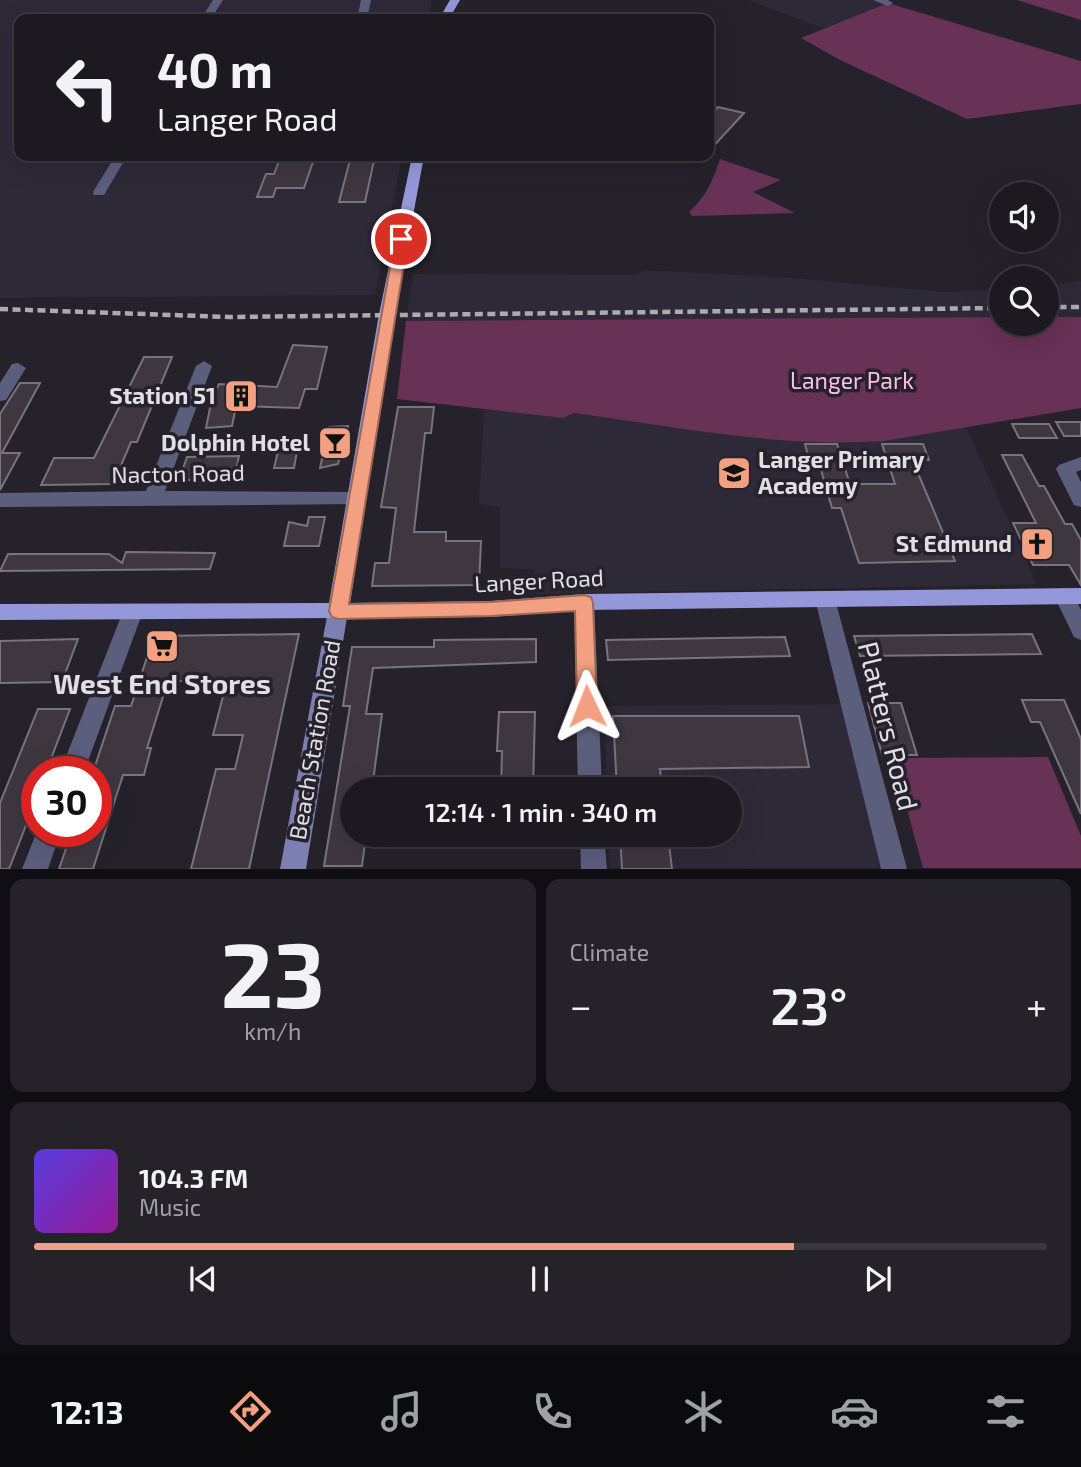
<!DOCTYPE html>
<html lang="en">
<head>
<meta charset="utf-8">
<style>
	:root { --surface:#1c1a20; --page:#252329; --text:#f1f3f6; --muted:#a0a1a5; --line:#3a383e; --accent:#f2a081 }
	body { margin:0; font-family:"Exo 2",sans-serif; background:var(--page); color:var(--text); height:100vh; display:flex; flex-direction:column; font-size:26px; white-space:nowrap }
	* { box-sizing:border-box; margin:0 }
	p { font-size:23px; color:var(--muted) }
	.icon { flex:none; width:38px; height:38px; fill:none; stroke:currentColor; stroke-width:2; stroke-linecap:round; stroke-linejoin:round }
	.map { position:relative; height:869px; overflow:hidden }
	.side { display:flex; flex-direction:column; gap:10px; padding:10px; background:#0f0e12; flex:1 }
	.side>* { flex:none }
	.guide { position:absolute; left:14px; top:14px; width:700px; height:147px; border-radius:14px; box-shadow:0 7px 28px #0002,0 0 0 2px var(--line); background:#1c1a20; color:var(--text); overflow:hidden }
	.controls { position:absolute; left:989px; top:182px; display:grid; gap:14px }
	.controls a { display:grid; place-items:center; width:70px; height:70px; border-radius:50%; background:var(--surface); box-shadow:0 7px 28px #0002,0 0 0 2px var(--line); font-size:35px }
	.speed { position:absolute; left:21px; top:756px; display:flex; gap:14px; font-size:35px; font-weight:700; text-align:center }
	.speed>* { display:grid; place-content:center; width:91px; height:91px; border-radius:50%; background:var(--surface); box-shadow:0 7px 28px #0002,0 0 0 2px var(--line); line-height:1 }
	.speed .limit { border:10px solid #d22; background:#fff; color:#111 }
	.pin { position:absolute; display:grid; place-items:center; width:60px; height:60px; color:#fff; margin:-30px; border:4px solid #fff; border-radius:50%; box-shadow:0 2px 7px #0007 }
	.me { position:absolute; width:77px; margin:-38px; rotate:358deg; stroke-linejoin:round; filter:drop-shadow(0 0 5px #0008) }
	.turn { display:flex; align-items:center; gap:24px; height:147px; padding:0 28px; font-size:32px }
	.turn .icon { width:91px; height:91px; stroke-width:2.5 }
	.turn b { display:block; font-size:49px; line-height:60px }
	.big { font-size:52px; font-weight:600; line-height:1.1 }
	.side .widget { flex:1; display:flex; flex-direction:column; justify-content:center; gap:10px; min-width:0; padding:0 24px; border-radius:14px; background:var(--page) }
	.side .dial { align-items:center; gap:0 }
	.dial b { font-size:91px; line-height:1 }
	.song { display:flex; align-items:center; gap:21px }
	.cover { width:84px; height:84px; border-radius:10px; background:linear-gradient(135deg,hsl(250 70% 55%),hsl(300 70% 35%)) }
	.played { height:7px; border-radius:4px; background:linear-gradient(90deg,var(--accent) 75%,var(--line) 75%) }
	.keys { display:flex; justify-content:space-around; direction:ltr }
	.heat { display:flex; justify-content:space-between; align-items:center; font-size:38px; direction:ltr }
	.side .tiles { flex:1; display:grid; gap:10px; grid-template-columns:1fr 1fr }
	.widget:last-child { grid-column:span 2 }
	.trip { position:absolute; left:340px; top:777px; width:402px; height:70px; border-radius:35px; background:var(--surface); box-shadow:0 7px 28px #0002,0 0 0 2px var(--line); font-weight:600; line-height:70px; text-align:center }
	.dock { display:flex; height:112px; justify-content:space-around; align-items:center; background:#0b0a0d; color:var(--muted) }
	.dock .icon { width:49px; height:49px }
	.dock .selected { color:var(--accent) }
	.dock b { font-size:32px; color:var(--text) }
	.map>svg:first-child { display:block }
</style>
</head>
<body>
<div class="map">
<svg width="1081" height="869" viewBox="0 0 1081 869">
	<rect width="100%" height="100%" fill="#25222b"/>
	<path fill="#2e2937" d="M0,0H432L428,19H19V156H402L375,295L0,298Z
		M748,0H878L888,3L828,30Z
		M644,270L793,278L942,292L1001,290V317L406,321L413,274L637,275Z
		M1081,281V317H1047V285Z
		M484,409L563,418L574,413L884,441L966,427L1037,584L536,594L534,569L500,568V507L479,504Z
		M841,704L880,868H610L608,835H730V789H607L604,706Z"/>
	<path fill="#683156" d="M1017,0H1081V20Z
		M888,3L1081,61V104L967,119L840,60L801,38Z
		M720,159L781,180L753,192L795,213L692,216L689,212C706,197 713,180 720,159Z
		M1001,317V324H1046L1047,317H1081V408L884,441C781,448 676,427 574,413L563,418L397,399L406,321Z
		M1048,757L1081,836V868H923L893,758Z"/>
	<path fill="#3f3740" stroke="#7a727c" stroke-width="2" d="M718,107L744,113L709,151V110L714,111Z
		M281,156H315L304,188H276L273,197H257L266,174H274Z
		M351,156H375L365,202H339Z
		M293,345L327,347L317,389H305L299,408L236,406L232,426L206,428L212,398L219,384L277,387Z
		M144,357H172L137,442H131L113,484L41,485L54,458H94Z
		M20,383H40L2,453H20L0,490V414Z
		M398,407H434L431,433H425L414,532H446V541H481L479,585L372,586L375,563H389L396,508L381,507Z
		M1056,422H1081V436H1064Z
		M1012,424H1049L1057,438H1019Z
		M348,426L338,464L320,468L329,427Z
		M281,439H299L294,468H274Z
		M805,444H837L850,484H895L882,444H923L929,460L912,459L955,561L859,563L841,508H832L820,466L811,467Z
		M1002,455H1022L1039,486H1044L1065,524H1072L1081,540V585L1069,565H1033L1013,523H1036Z
		M239,456L235,474L206,476L204,480H179L187,457Z
		M309,517H325L319,546H284L289,522L307,526Z
		M126,552L215,553L210,569L0,571L8,554H109L122,563Z
		M299,634L249,869H191L216,769H235L243,735H213L227,681H168L147,748H151L144,775H123L93,869H59L72,831H96V772H93L115,706H131L153,639L158,636Z
		M1032,634L1041,654L860,656L854,636Z
		M785,637L790,656L608,660L606,640Z
		M78,639L62,682L0,683V641Z
		M536,639V662L373,668L366,714H382L372,789H352V835H366L362,866H324L350,706H343L352,647H434V640Z
		M1022,700H1064L1081,739V814L1040,722H1031Z
		M868,703H901L917,755H882Z
		M38,709H70L46,772H37V797L9,869H0V803Z
		M499,712H535L533,789H501L502,751H497Z
		M613,716H799L809,767L660,769L662,789H617Z
		M620,835H668L672,869H622Z"/>
	<g fill="none" stroke-linecap="round" stroke-linejoin="round">
		<path fill="#5c5e7e" fill-rule="evenodd" d="M213,0H223L211,19H201Z
			M361,0H371L367,19H357Z
			M873,0H888L893,3L888,6Z
			M115,156H127L104,195H94L93,192Z
			M204,361L212,366L165,491L357,492L364,494L366,499L364,504L0,507V493L146,491L196,366Z
			M18,363L26,368L6,400L0,401V383L12,364Z
			M1081,457V470L1076,472L1081,482V507L1074,505L1056,469L1059,465Z
			M1064,588L1071,590L1081,610V640L1074,637L1054,596L1057,590Z
			M825,591L832,593L835,599L907,869H881L815,599L818,593Z
			M584,594L591,596L594,602L602,789H578L574,602L577,596Z
			M132,606L139,608L142,614L84,772H60L122,614L125,608Z
			M37,831H61L48,869H22Z
			M580,835H604L607,869H581Z"/>
		<path fill="#7b7fb2" fill-rule="evenodd" d="M338,603L345,605L348,611L306,869H280L328,611L331,605Z"/>
		<path fill="#9498da" fill-rule="evenodd" d="M450,0H460L449,19H439Z
			M412,156H424L395,314L350,603L491,601L584,594L1081,588V604L584,610L491,617L0,620V604L329,603L379,314Z"/>
		<path stroke="#adabb2" stroke-width="4.5" stroke-dasharray="8 4.5" stroke-linecap="butt" d="M1046,307H1081
			M0,309L229,317L1001,308"/>
	</g>
	<path fill="#f2a081" stroke="#9d6854" stroke-width="2" d="M401,235L408,239L349,604L491,602L584,595L591,597L593,603L597,706L594,712L587,714L580,712L577,706L575,611L491,616L338,619L332,617L329,611L395,239Z"/>
	<defs>
		<g id="building-square" transform="scale(1.75)"><rect x="-9" y="-9" width="18" height="18" rx="4" fill="#f2a081" stroke="#25222b"/><path d="M-4-6H4V6H1V3H-1V6H-4ZM-2.5-4.3h1.7v1.8h-1.7ZM.8-4.3h1.7v1.8H.8ZM-2.5-1h1.7V.8h-1.7ZM.8-1h1.7V.8H.8Z" fill="#111"/></g>
		<g id="bar-square" transform="scale(1.75)"><rect x="-9" y="-9" width="18" height="18" rx="4" fill="#f2a081" stroke="#25222b"/><path d="M-6-5H6L.8 .8V4.5H3.5V6h-7V4.5H-.8V.8Z" fill="#111"/></g>
		<g id="school-square" transform="scale(1.75)"><rect x="-9" y="-9" width="18" height="18" rx="4" fill="#f2a081" stroke="#25222b"/><path d="M0-5L7-2L0 1L-7-2ZM-4 1L0 2.5L4 1V4Q0 6-4 4Z" fill="#111"/></g>
		<g id="church-square" transform="scale(1.75)"><rect x="-9" y="-9" width="18" height="18" rx="4" fill="#f2a081" stroke="#25222b"/><path d="M-1.2-6h2.4v3.5h3.3v2.4h-3.3V6h-2.4V-.1h-3.3v-2.4h3.3Z" fill="#111"/></g>
		<g id="supermarket-square" transform="scale(1.75)"><rect x="-9" y="-9" width="18" height="18" rx="4" fill="#f2a081" stroke="#25222b"/><path d="M-6-5.5h2.5l.6 2H6L4.5 2H-2.5L-4.4-4H-6ZM-1.5 3.2a1.3 1.3 0 1 0 .1 0ZM3 3.2a1.3 1.3 0 1 0 .1 0Z" fill="#111"/></g>
	</defs>
	<g fill-rule="evenodd">
		<use href="#building-square" x="241" y="396"/>
		<use href="#bar-square" x="335" y="443"/>
		<use href="#school-square" x="734" y="473"/>
		<use href="#church-square" x="1037" y="544"/>
		<use href="#supermarket-square" x="162" y="646"/>
	</g>
	<g text-anchor="middle" stroke-width="7" stroke-linejoin="round" paint-order="stroke">
		<g font-size="23" fill="#fdbfe6" stroke="#25222b">
			<text x="852" y="389">Langer Park</text>
		</g>
		<g font-size="23" font-weight="bold" fill="#e1dfe5" stroke="#25222b" text-anchor="end">
			<text x="216" y="404">Station 51</text>
			<text x="310" y="451">Dolphin Hotel</text>
			<text x="758" y="468" text-anchor="start">Langer Primary<tspan x="758" dy="26">Academy</tspan></text>
			<text x="1012" y="552">St Edmund</text>
		</g>
		<g font-size="23" fill="#e1dfe5" stroke="#25222b">
			<text transform="translate(178 474) rotate(-1)" y="8">Nacton Road</text>
			<text transform="translate(539 581) rotate(-3)" y="8">Langer Road</text>
			<text transform="translate(315 740) rotate(-80)" y="8">Beach Station Road</text>
		</g>
		<g font-size="28" font-weight="bold" fill="#e1dfe5" stroke="#25222b">
			<text x="162" y="694">West End Stores</text>
		</g>
		<g font-size="28" fill="#e1dfe5" stroke="#25222b">
			<text transform="translate(888 726) rotate(76)" y="10">Platters Road</text>
		</g>
	</g>
</svg>
<div class="controls">
<a><svg class="icon" aria-label="sound" viewBox="0 0 24 24"><path d="M4 9h4l5-4v14l-5-4H4zM17 9q2 3 0 6"/></svg></a>
<a><svg class="icon" aria-label="search" viewBox="0 0 24 24"><circle cx="10" cy="10" r="6"/><path d="M15 15l6 6"/></svg></a>
</div>
<div class="speed"><div class="limit">30</div></div>
<div class="pin" style="left:401px;top:239px;background:#d93025"><svg class="icon" aria-label="arrive" viewBox="0 0 24 24"><path d="M6 21V4h12l-3 4 3 4H6"/></svg></div>
<svg class="me" style="left:587px;top:706px" viewBox="-20 -20 40 40"><path d="M0-17L14 15 0 8-14 15z" fill="#f2a081" stroke="#fff" stroke-width="4"/></svg>
<div class="trip">12:14 · 1 min · 340 m</div>
<div class="guide">
<div class="turn"><svg class="icon" aria-label="left" viewBox="0 0 24 24"><path d="M17 20v-9H6M10 6l-5 5 5 5"/></svg><div><b>40 m</b>Langer Road</div></div>
</div>
</div>
<section class="side">
<div class="tiles">
<div class="widget dial"><b>23</b><p>km/h</p></div>
<div class="widget"><p>Climate</p>
<div class="heat"><a>−</a><b class="big">23°</b><a>+</a></div>
</div>
<div class="widget">
<div class="song"><i class="cover"></i><div><b>104.3 FM</b><p>Music</p></div></div>
<div class="played"></div>
<div class="keys"><svg class="icon" aria-label="previous" viewBox="0 0 24 24"><path d="M18 5L8 12l10 7zM5 5v14"/></svg><svg class="icon" aria-label="pause" viewBox="0 0 24 24"><path d="M8 5v14M16 5v14"/></svg><svg class="icon" aria-label="next" viewBox="0 0 24 24"><path d="M6 5l10 7-10 7zM19 5v14"/></svg></div>
</div>
</div>
</section>
<nav class="dock">
<b>12:13</b>
<svg class="icon selected" aria-label="directions" viewBox="0 0 24 24"><path d="M12 3l9 9-9 9-9-9zM9 14v-3h6M13 9l2 2-2 2"/></svg>
<svg class="icon" aria-label="music" viewBox="0 0 24 24"><path d="M9 18V5l10-2v13"/><circle cx="6" cy="18" r="3"/><circle cx="16" cy="16" r="3"/></svg>
<svg class="icon" aria-label="phone" viewBox="0 0 24 24"><path d="M5 4h4l2 5-3 2q2 4 5 5l2-3 5 2v4C11 20 4 13 5 4z"/></svg>
<svg class="icon" aria-label="climate" viewBox="0 0 24 24"><path d="M12 3v18M4 7l16 10M4 17L20 7"/></svg>
<svg class="icon" aria-label="car" viewBox="0 0 24 24"><path d="M5 17H2v-5l4-1 3-4h7l3 4 3 1v5h-3M9 17h6M6 11h13"/><circle cx="7" cy="17" r="2"/><circle cx="17" cy="17" r="2"/></svg>
<svg class="icon" aria-label="filters" viewBox="0 0 24 24"><path d="M4 7h16M4 17h16"/><circle cx="9" cy="7" r="2"/><circle cx="15" cy="17" r="2"/></svg>
</nav>
</body>
</html>
